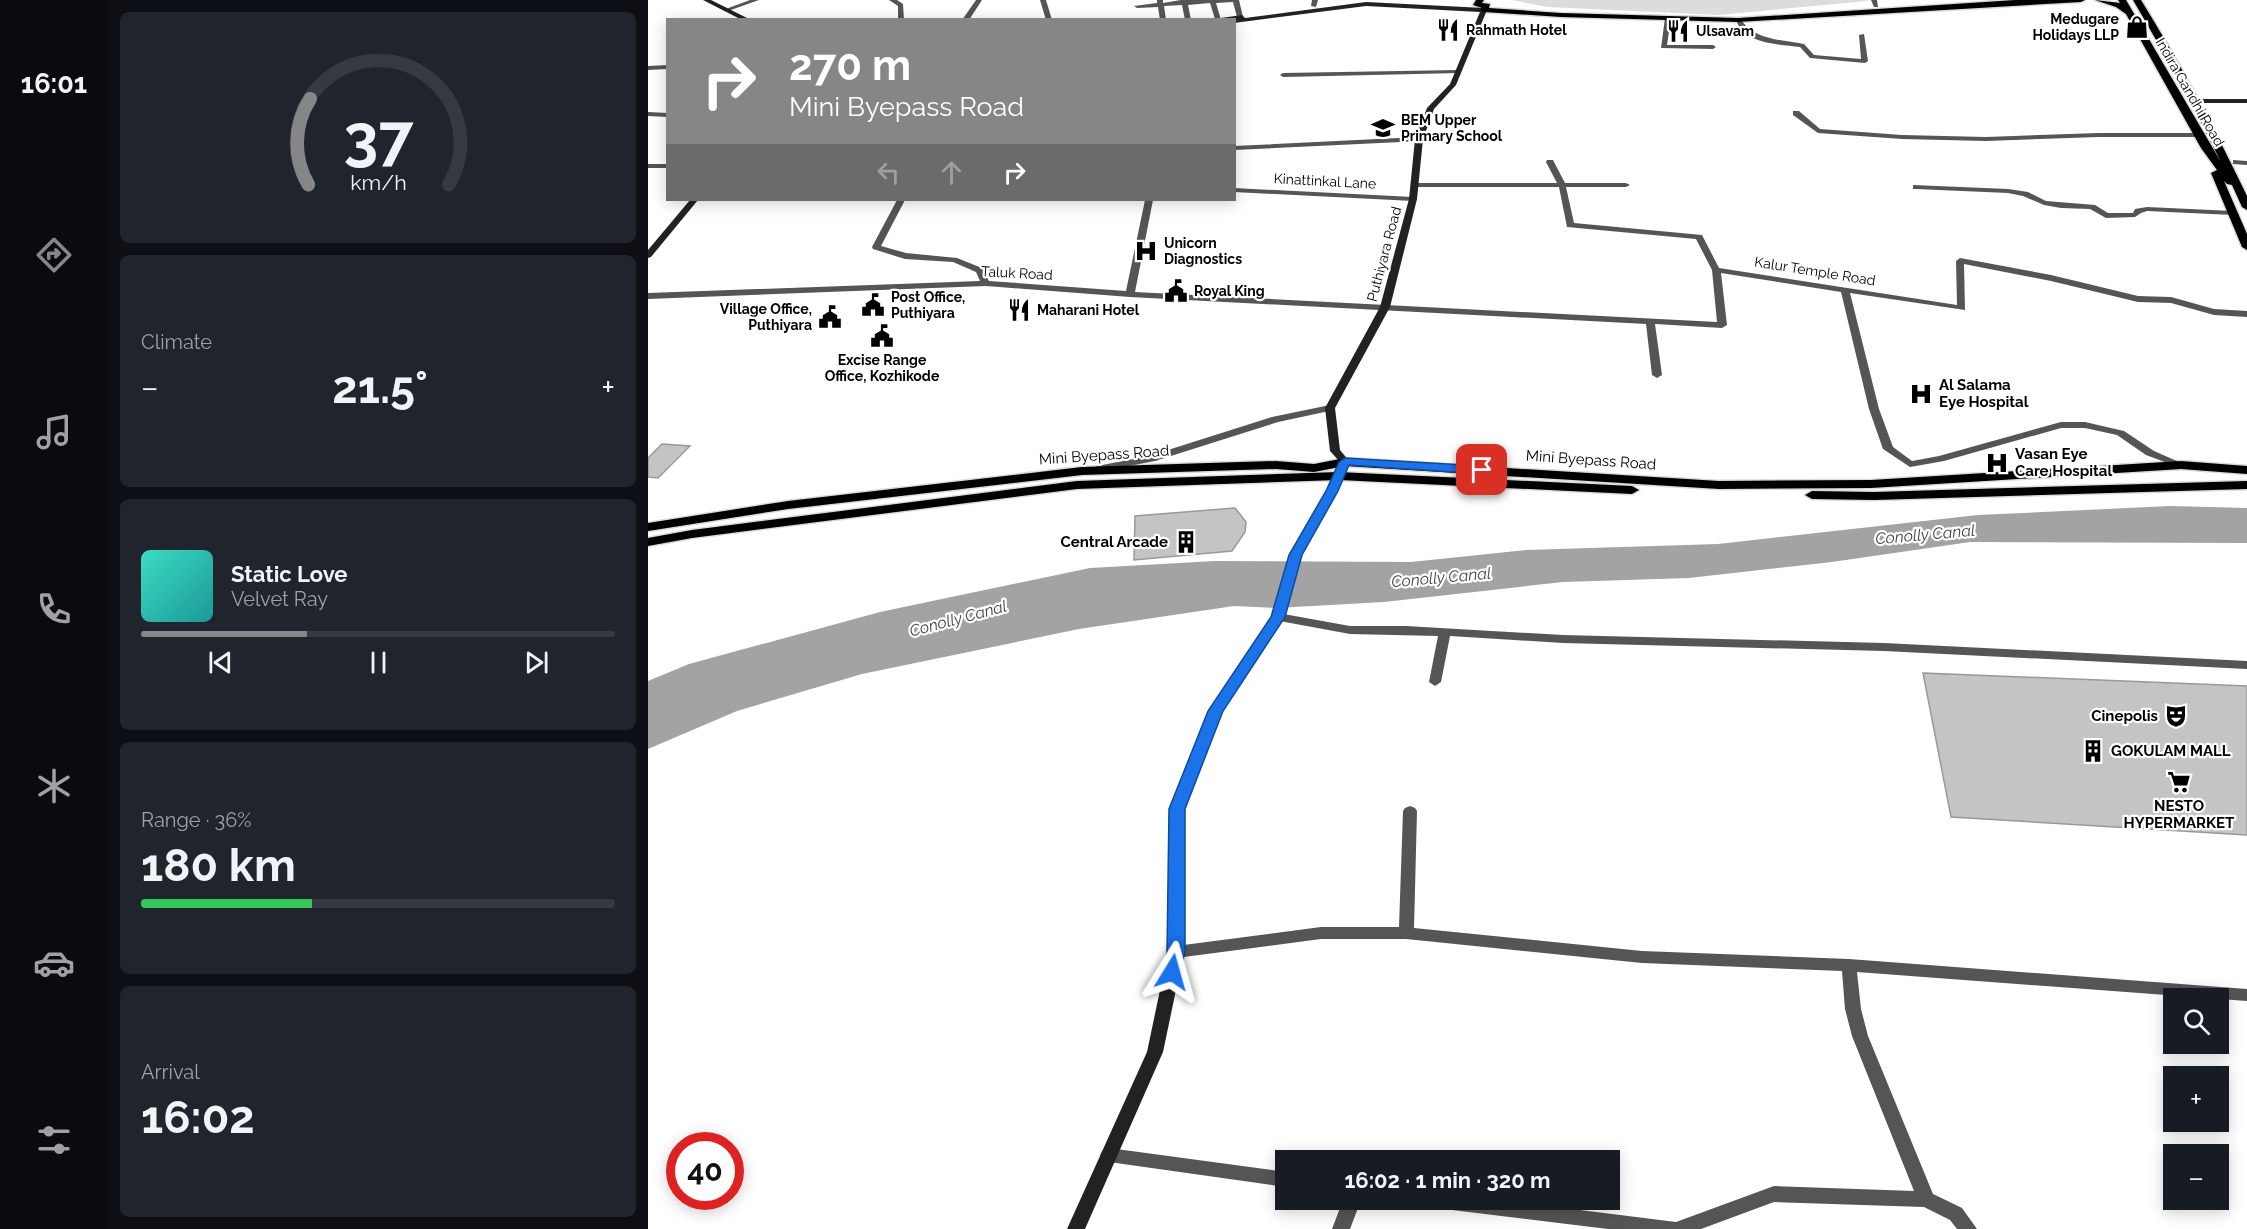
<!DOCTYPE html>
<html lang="en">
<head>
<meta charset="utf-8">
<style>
	:root { --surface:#171b24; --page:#20242c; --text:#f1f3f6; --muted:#9ea1a6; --line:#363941; --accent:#858687 }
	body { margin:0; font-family:Raleway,sans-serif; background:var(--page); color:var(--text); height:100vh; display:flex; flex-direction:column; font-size:22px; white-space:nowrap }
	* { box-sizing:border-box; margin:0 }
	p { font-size:20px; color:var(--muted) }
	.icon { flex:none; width:33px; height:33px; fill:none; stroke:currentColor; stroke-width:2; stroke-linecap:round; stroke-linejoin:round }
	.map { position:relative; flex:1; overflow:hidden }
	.side { display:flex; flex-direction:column; gap:12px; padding:12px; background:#0d0f14; width:540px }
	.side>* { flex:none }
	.hud { position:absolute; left:18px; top:18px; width:570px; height:183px; border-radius:0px; box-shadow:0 3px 15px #0003; background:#858687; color:#fff; overflow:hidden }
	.buttons { position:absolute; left:1515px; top:988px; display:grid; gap:12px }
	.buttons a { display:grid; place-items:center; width:66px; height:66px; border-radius:0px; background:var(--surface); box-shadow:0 3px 15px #0003; font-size:30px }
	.speed { position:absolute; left:18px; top:1132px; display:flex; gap:12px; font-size:30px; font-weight:700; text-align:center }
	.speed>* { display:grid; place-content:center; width:78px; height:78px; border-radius:50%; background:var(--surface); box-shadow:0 3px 15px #0003; line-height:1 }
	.speed .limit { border:9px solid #d22; background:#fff; color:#111 }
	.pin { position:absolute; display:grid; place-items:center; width:51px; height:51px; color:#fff; margin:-26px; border-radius:12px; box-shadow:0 3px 9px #0006 }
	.me { position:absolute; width:66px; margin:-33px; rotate:8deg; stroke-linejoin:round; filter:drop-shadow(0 0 4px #0008) }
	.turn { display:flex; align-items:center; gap:21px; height:126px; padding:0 24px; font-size:27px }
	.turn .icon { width:78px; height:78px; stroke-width:2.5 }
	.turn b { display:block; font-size:42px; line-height:51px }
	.lanes { display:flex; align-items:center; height:57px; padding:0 24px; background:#0003; justify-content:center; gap:30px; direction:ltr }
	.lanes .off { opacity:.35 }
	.big { font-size:45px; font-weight:700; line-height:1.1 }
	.side .widget { flex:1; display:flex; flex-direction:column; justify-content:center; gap:9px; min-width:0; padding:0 21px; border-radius:9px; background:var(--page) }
	.side .dial { align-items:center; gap:0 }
	.dial svg { height:156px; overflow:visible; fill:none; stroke:var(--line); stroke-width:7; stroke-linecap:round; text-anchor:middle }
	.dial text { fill:var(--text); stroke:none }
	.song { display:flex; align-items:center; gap:18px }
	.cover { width:72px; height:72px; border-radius:9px; background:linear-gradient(135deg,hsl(170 70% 55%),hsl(180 70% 35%)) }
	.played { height:6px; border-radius:3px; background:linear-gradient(90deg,var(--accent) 35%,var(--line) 35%) }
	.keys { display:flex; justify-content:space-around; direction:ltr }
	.heat { display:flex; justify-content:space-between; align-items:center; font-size:33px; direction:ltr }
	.charge { height:9px; border-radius:4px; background:linear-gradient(90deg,#34c759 36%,var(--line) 0) }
	.trip { position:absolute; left:627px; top:1150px; width:345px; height:60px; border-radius:0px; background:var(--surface); box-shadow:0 3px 15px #0003; font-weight:700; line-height:60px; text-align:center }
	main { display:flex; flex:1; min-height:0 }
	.tab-bar { display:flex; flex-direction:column; width:108px; justify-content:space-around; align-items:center; background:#090b0e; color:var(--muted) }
	.tab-bar .icon { width:42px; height:42px }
	.tab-bar .on { color:var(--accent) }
	.tab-bar b { font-size:27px; color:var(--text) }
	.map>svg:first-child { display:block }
</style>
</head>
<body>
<main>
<nav class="tab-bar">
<b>16:01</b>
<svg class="icon on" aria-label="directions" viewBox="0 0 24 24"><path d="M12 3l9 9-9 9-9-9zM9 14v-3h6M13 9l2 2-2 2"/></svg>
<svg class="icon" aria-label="music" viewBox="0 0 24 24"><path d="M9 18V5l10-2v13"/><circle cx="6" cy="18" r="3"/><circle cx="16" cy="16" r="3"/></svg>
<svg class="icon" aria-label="phone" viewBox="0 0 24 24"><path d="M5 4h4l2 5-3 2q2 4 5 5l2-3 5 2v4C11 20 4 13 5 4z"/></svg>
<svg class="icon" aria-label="climate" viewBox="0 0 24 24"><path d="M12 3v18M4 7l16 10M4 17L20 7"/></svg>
<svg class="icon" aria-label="car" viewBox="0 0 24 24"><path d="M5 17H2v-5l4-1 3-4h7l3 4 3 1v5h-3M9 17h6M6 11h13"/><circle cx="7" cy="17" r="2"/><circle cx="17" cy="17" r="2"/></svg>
<svg class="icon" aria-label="filters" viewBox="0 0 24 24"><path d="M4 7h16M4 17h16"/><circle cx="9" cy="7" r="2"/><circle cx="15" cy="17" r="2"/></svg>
</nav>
<section class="side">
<div class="widget dial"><svg viewBox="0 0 100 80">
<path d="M14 69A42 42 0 1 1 86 69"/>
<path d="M14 69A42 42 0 0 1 15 25" stroke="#858687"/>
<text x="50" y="56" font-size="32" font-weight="700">37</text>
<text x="50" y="72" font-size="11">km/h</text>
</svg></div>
<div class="widget"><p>Climate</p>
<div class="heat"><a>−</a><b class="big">21.5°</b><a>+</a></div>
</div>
<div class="widget">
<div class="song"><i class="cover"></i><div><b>Static Love</b><p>Velvet Ray</p></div></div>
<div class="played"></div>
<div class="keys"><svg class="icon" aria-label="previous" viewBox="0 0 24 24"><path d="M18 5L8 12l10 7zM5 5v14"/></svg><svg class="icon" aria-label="pause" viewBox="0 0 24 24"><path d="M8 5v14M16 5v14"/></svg><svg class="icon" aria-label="next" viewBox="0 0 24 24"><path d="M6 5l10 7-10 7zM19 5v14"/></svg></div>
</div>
<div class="widget"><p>Range · 36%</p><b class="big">180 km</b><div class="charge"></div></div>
<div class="widget"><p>Arrival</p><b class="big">16:02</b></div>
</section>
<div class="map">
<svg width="1599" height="1229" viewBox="0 0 1599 1229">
	<rect width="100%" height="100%" fill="#fff"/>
	<path fill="#dcdcdc" d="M864,0H1219V1L1070,15L899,7Z"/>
	<path fill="#a3a3a3" d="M1522,506L1599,508V543L1322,542L1184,562L1041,578L915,582L736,602L628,608L586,606L431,629L214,674L89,711L0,749V681L41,664L232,612L442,568L567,561L763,562L878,550L1070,544L1330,515Z"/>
	<path fill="#c4c4c4" stroke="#999" stroke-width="1.5" d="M14,444L42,446L10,478L0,477V458Z
		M587,508L598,522L597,532L584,551L486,560L487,516Z
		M1275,673L1599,686V835L1303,817Z"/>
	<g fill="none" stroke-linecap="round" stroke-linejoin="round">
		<g stroke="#dbdbdb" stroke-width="3">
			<path id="primary" d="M828,0H836L834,3L842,4L841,8L913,13L1090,18L1367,0H1437L1433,2L1090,22L913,17L836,12L832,10L834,8L825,5Z
				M1447,0L1472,3L1470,0H1478L1573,162L1529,76L1485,0H1493C1532,63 1567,129 1599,196V210L1594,207L1584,185L1579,184L1576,181L1599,234V250L1594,247L1563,173L1569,170L1553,148L1478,14L1468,7Z
				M697,458L1071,481L1223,480L1533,461L1599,466V474L1533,469L1223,488L1071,489L697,466L666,472L628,469L434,475L140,509L0,531V523L140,501L434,467L628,461L666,464Z
				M691,472L984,486L991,490L984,494L691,480L429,489L44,538L0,546V538L44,530L429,481Z
				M1599,481V489L1226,500L1164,499L1157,495L1164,491L1226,492Z"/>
		</g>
		<path fill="#555" fill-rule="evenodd" d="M102,0H111L80,11L75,10Z
			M241,0H249L255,4L256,20H250V6Z
			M328,0H334L321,20H314Z
			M392,0H398L404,20H398Z
			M509,0H515V3L533,0H591L595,17L592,19L589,17L585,2L568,3L573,20L567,19L562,3L540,5L543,20H537L534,5L516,6L518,20H512L510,7L489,8L486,6L509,3Z
			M664,0H670L668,7L663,6Z
			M1223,0H1229L1230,7H1226Z
			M1020,16L1023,18L1019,45H1065L1068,47L1065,49L1013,48L1017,18Z
			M1088,19H1092C1109,41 1131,39 1156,44L1166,55L1213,59L1211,35L1216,34L1220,61L1217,63L1162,58L1152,47C1130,44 1094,44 1088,19Z
			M20,65V69L0,70V66Z
			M810,70L812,71V73L635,77L632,75L635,73Z
			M1145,111H1151L1172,129L1254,135L1338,137L1451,133H1551L1555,135L1551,137H1451L1338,141L1254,139L1170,133L1145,115Z
			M0,112L20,113V117L0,116Z
			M771,137L775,139L774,141L586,150V146Z
			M899,160H905L917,183H978L982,185L978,187H918L926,223L1054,235L1071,268L1309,305L1308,261L1312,258L1403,275L1490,296L1523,297L1566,309L1599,311V317L1566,315L1523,303L1490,302L1403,281L1316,264L1317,310L1202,293L1231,409L1245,447L1264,461L1291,456L1413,422H1437L1476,431L1506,451L1538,465L1533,468L1498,455L1469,435L1437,428H1413L1296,461L1262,467L1235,449L1221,409L1193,292L1073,273L1079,325L1074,328L1007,324L1014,375L1009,378L1004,375L998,324L482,297L338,286L0,299V293L332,281L328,272L305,262L257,259L225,249L224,247L249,200H257L233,246L258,253L309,258L334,268L341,281L478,291L497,200H505L487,292L1069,322L1064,270L1048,239L919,227L911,187H767L763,185L767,183H909L898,162Z
			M1585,160L1599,161V165L1585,164Z
			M0,164H20V168H0Z
			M1265,185L1360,189L1380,192L1398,201L1447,205L1460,213H1485L1487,209L1499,207L1585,211L1589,213L1585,215L1499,211L1493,213L1487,217L1458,218L1442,209L1413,208L1396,205L1375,196L1360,193L1268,189H1265Z
			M586,188L765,197L769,199L765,201L586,192Z
			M682,405L687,408L686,410L630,422L507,461L449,472L444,469L449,466L501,456L624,417Z
			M630,613L702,626H758L915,635L1236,643L1599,661V669L1236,651L915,643L802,636L793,682L787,686L781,682L790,636L702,634L626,620L624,617L626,614Z
			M762,806L767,808L769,811L766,928L994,951L1201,959L1599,989V1001L1209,972L1213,1009L1220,1036L1285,1194L1314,1208L1329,1229H1309L1302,1220L1276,1207L1126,1202L1053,1229H960L788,1208L782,1205L779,1200H851L1028,1222L1126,1186L1266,1191L1204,1036L1197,1009L1194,971L994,963L758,939H673L528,958L523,956L520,952L523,948L528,946L673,927H751L755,811L757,808Z
			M461,1148L638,1172V1187L461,1162L455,1160L452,1155L455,1150Z
			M695,1200H713L702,1229H684Z"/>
		<path fill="#222" fill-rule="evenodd" d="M55,0H63L103,20H94Z
			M718,2L836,8L839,10L808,85L786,109L775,139L769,199L742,307L687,408L692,450L702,462L689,491L653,555L636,617L573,711L536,809V952L515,1052L437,1229H419L499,1052L520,952L522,809L561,711L624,617L641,555L679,491L692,462L682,451L677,408L732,307L761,199L767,139L779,108L802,84L832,12L718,6L586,23V20H559L594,15L597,18Z
			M1544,99H1599V103H1544Z
			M42,200H50L3,257L0,258V250Z"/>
		<use href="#primary" fill="#000" fill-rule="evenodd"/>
	</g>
	<path fill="#1a73e8" stroke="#114b97" stroke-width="1.5" d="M697,458L834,466L840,470L834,474L701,465L690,491L654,555L637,617L575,711L537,809V952L530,977L524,979L517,977L515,972L519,952L521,809L560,711L623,617L641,555L678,491L691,462Z"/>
	<defs>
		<g id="shop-bare" transform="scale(1.8)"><path d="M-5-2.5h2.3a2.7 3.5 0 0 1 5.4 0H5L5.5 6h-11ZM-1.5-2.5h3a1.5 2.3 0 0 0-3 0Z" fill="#000" stroke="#fff" stroke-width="2.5" paint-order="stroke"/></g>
		<g id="restaurant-bare" transform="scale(1.8)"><path d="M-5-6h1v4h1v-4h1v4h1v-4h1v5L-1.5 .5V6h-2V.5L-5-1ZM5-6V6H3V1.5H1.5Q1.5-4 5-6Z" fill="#000" stroke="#fff" stroke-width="2.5" paint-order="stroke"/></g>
		<g id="school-bare" transform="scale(1.8)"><path d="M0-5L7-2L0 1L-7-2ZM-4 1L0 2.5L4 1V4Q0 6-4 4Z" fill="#000" stroke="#fff" stroke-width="2.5" paint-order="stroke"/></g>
		<g id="hospital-bare" transform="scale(1.8)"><path d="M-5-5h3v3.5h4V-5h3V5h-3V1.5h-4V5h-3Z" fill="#000" stroke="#fff" stroke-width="2.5" paint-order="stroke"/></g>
		<g id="civic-bare" transform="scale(1.8)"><path d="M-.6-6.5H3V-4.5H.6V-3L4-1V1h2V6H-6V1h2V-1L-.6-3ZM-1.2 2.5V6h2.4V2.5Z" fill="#000" stroke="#fff" stroke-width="2.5" paint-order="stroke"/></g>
		<g id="building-bare" transform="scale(1.8)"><path d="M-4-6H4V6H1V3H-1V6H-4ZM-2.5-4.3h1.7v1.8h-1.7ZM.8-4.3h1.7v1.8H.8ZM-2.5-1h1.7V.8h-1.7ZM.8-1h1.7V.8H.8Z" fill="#000" stroke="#fff" stroke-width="2.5" paint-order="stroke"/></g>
		<g id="theatre-bare" transform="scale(1.8)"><path d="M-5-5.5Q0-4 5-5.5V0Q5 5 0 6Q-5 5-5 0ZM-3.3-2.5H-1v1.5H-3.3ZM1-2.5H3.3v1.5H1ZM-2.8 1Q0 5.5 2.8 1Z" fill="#000" stroke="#fff" stroke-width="2.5" paint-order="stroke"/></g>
		<g id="supermarket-bare" transform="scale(1.8)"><path d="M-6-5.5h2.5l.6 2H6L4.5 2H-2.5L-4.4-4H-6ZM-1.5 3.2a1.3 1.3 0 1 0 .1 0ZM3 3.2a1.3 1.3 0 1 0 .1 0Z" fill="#000" stroke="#fff" stroke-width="2.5" paint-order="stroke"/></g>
	</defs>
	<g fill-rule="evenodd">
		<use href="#shop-bare" x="1489" y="27"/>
		<use href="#restaurant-bare" x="800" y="30"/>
		<use href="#restaurant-bare" x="1030" y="31"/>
		<use href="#school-bare" x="735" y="128"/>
		<use href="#hospital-bare" x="498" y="251"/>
		<use href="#civic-bare" x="528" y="291"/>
		<use href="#civic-bare" x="225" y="305"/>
		<use href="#restaurant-bare" x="371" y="310"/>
		<use href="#civic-bare" x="182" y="317"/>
		<use href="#civic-bare" x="234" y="336"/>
		<use href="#hospital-bare" x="1273" y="394"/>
		<use href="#hospital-bare" x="1349" y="463"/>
		<use href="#building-bare" x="538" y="542"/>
		<use href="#theatre-bare" x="1528" y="716"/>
		<use href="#building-bare" x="1445" y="751"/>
		<use href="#supermarket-bare" x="1531" y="782"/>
	</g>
	<g text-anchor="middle" stroke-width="4.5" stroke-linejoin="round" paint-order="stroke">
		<g font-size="14" font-weight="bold" fill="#000" stroke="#fff" text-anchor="start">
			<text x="1471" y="24" text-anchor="end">Medugare<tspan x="1471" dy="16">Holidays LLP</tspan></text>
			<text x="818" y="35">Rahmath Hotel</text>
			<text x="1048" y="36">Ulsavam</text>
			<text x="753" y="125">BEM Upper<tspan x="753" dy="16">Primary School</tspan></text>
			<text x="516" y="248">Unicorn<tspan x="516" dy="16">Diagnostics</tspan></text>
			<text x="546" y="296">Royal King</text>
			<text x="243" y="302">Post Office,<tspan x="243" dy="16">Puthiyara</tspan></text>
			<text x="164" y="314" text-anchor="end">Village Office,<tspan x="164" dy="16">Puthiyara</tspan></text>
			<text x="389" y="315">Maharani Hotel</text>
			<text x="234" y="365" text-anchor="middle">Excise Range<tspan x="234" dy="16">Office, Kozhikode</tspan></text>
		</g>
		<g font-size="14" fill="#000" stroke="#fff">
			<text transform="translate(1542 92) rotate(60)" y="5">Indira Gandhi Road</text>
			<text transform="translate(677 181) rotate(3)" y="5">Kinattinkal Lane</text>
			<text transform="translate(736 254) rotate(-75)" y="5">Puthiyara Road</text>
			<text transform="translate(1167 271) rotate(9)" y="5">Kalur Temple Road</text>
			<text transform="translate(369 273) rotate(3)" y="5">Taluk Road</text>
		</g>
		<g font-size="15" font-weight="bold" fill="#000" stroke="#fff" text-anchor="start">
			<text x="1291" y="390">Al Salama<tspan x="1291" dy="17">Eye Hospital</tspan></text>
			<text x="1367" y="459">Vasan Eye<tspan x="1367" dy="17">Care Hospital</tspan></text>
			<text x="520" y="547" text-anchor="end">Central Arcade</text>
			<text x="1510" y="721" text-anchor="end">Cinepolis</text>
			<text x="1463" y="756">GOKULAM MALL</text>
			<text x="1531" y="811" text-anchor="middle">NESTO<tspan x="1531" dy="17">HYPERMARKET</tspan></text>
		</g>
		<g font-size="15" fill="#000" stroke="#fff">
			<text transform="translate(456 455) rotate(-4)" y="5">Mini Byepass Road</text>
			<text transform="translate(943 460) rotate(4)" y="5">Mini Byepass Road</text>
		</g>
		<g font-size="16" font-style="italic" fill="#444" stroke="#fff">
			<text transform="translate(1277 534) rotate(-5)" y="6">Conolly Canal</text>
			<text transform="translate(793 577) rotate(-5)" y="6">Conolly Canal</text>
			<text transform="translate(310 618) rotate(-15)" y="6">Conolly Canal</text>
		</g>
	</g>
</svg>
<div class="buttons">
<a><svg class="icon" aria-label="search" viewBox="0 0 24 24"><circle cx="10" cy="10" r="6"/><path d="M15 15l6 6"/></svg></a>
<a>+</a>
<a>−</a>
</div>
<div class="speed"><div class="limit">40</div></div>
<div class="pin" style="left:834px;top:470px;background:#d93025"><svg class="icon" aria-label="arrive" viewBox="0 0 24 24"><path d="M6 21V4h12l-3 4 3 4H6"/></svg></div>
<svg class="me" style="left:524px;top:972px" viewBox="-20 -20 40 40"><path d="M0-17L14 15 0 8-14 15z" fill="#1a73e8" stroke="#fff" stroke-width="4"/></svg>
<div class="trip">16:02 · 1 min · 320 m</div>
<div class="hud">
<div class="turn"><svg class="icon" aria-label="right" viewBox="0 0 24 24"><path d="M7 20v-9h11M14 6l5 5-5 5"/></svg><div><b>270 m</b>Mini Byepass Road</div></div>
<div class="lanes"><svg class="icon off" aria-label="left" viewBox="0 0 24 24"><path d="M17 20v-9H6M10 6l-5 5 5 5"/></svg><svg class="icon off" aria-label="ahead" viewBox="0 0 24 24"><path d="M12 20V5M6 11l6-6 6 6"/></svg><svg class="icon" aria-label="right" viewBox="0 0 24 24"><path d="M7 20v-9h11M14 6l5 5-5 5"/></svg></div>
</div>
</div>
</main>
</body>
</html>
